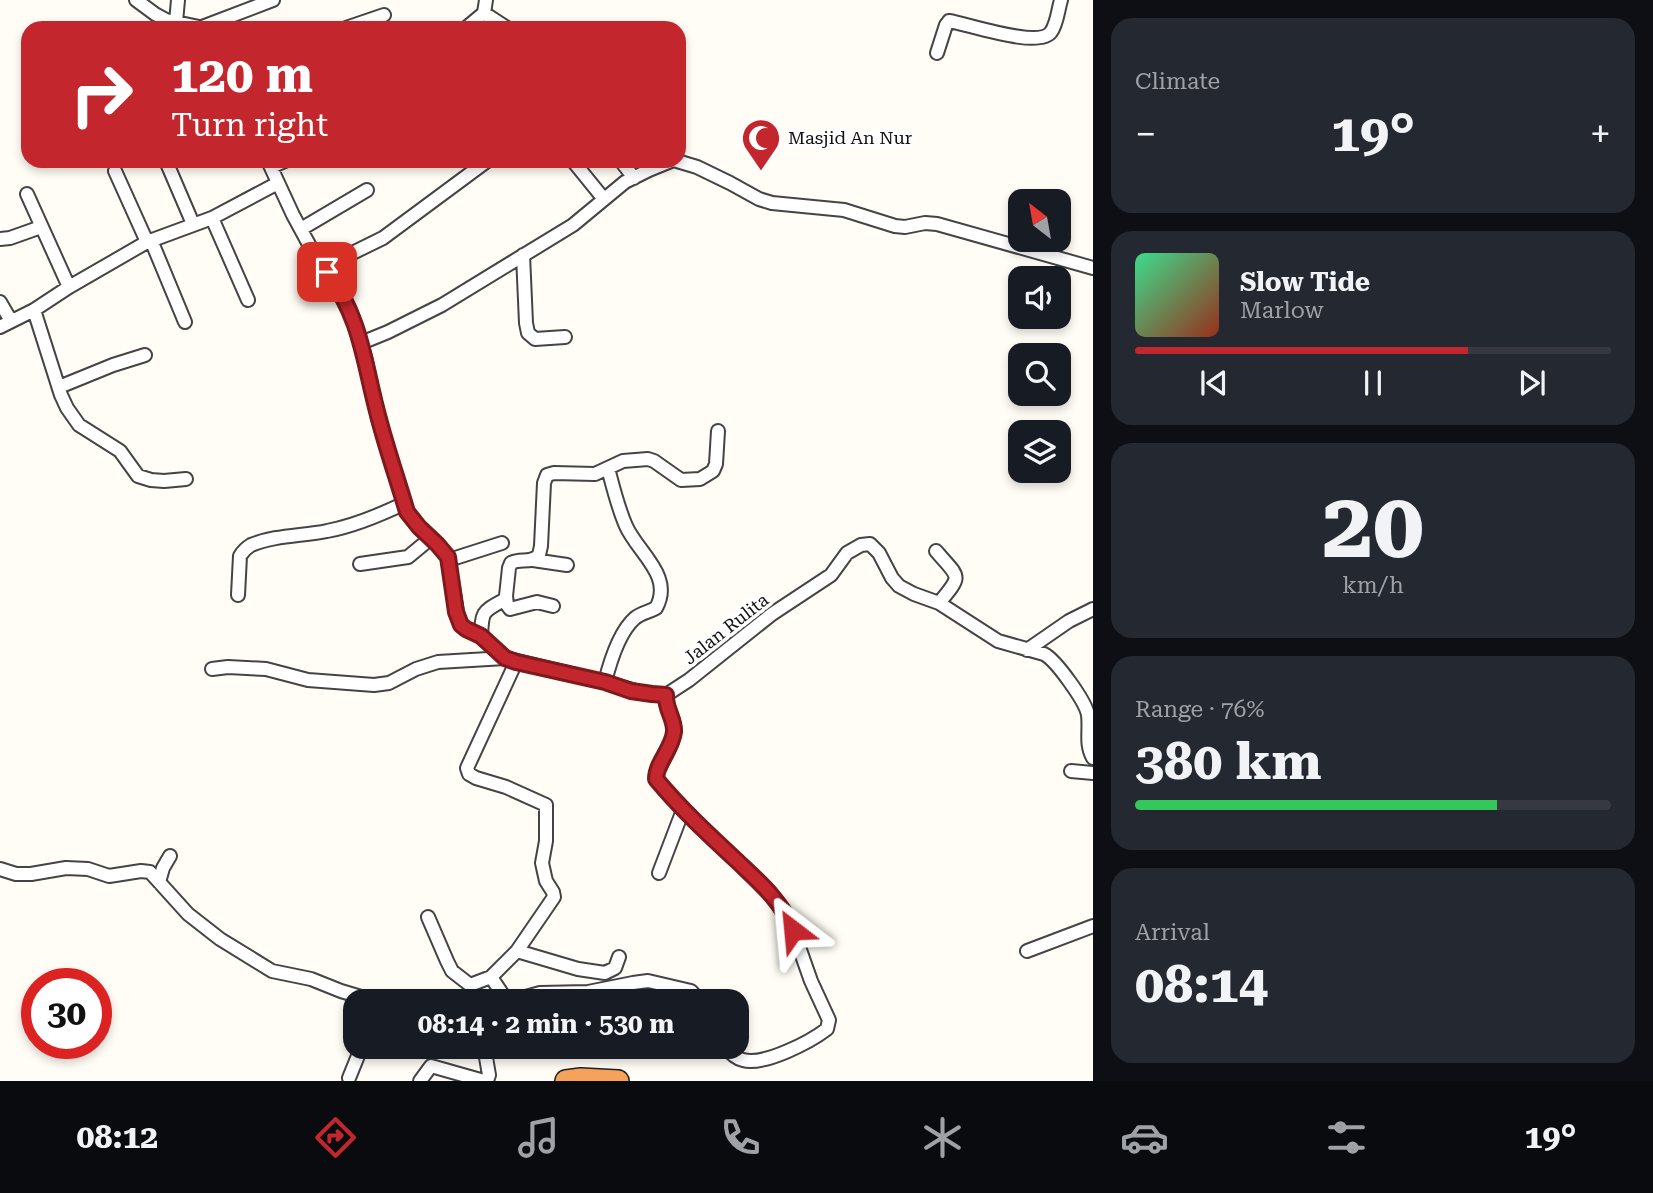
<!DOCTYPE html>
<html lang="en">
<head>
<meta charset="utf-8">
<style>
	:root { --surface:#171b24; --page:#242831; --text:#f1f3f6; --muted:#9ea1a6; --line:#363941; --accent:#c4262e }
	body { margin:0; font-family:"Roboto Serif",serif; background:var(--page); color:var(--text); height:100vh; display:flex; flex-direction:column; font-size:26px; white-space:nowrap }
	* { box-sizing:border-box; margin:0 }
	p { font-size:23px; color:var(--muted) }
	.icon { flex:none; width:38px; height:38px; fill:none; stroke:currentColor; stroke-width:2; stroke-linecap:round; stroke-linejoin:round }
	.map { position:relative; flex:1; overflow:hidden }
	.sheet { display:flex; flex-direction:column; gap:18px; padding:18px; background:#0d0f14; width:560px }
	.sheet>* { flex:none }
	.hud { position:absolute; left:21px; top:21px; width:665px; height:147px; border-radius:21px; box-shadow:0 4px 10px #0003; background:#c4262e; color:#fff; overflow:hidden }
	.needle { width:46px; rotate:329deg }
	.buttons { position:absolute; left:1008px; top:189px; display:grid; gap:14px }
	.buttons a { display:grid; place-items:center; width:63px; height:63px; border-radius:14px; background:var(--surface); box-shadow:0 4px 10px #0003; font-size:35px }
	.speed { position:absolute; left:21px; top:968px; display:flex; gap:14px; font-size:35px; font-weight:700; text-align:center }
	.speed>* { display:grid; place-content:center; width:91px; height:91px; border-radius:50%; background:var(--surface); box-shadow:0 4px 10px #0003; line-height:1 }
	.speed .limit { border:10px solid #d22; background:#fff; color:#111 }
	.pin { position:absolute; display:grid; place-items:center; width:60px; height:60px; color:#fff; margin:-30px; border-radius:14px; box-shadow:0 4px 10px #0006 }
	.me { position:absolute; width:77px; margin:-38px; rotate:331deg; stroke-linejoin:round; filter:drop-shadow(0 0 5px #0008) }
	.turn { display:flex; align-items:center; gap:24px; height:147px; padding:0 35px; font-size:32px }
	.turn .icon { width:91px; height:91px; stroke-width:2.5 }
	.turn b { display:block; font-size:49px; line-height:60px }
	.big { font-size:52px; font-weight:700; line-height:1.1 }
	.sheet .widget { flex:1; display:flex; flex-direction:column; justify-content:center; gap:10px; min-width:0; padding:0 24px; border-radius:21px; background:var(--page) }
	.sheet .dial { align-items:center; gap:0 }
	.dial b { font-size:91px; line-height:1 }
	.song { display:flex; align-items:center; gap:21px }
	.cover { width:84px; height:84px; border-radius:10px; background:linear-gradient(135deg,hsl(150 70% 55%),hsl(10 70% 35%)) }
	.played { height:7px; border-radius:4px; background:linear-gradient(90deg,var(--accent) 70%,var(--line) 70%) }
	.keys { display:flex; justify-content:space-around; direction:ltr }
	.heat { display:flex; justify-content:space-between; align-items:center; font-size:38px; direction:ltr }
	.charge { height:10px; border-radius:5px; background:linear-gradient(90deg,#34c759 76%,var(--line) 0) }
	.trip { position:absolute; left:343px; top:989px; width:406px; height:70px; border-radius:21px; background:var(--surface); box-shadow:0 4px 10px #0003; font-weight:700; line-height:70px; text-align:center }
	.dock { display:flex; height:112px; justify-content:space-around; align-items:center; background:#090b0e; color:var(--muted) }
	.dock .icon { width:49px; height:49px }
	.dock .current { color:var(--accent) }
	.dock b { font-size:32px; color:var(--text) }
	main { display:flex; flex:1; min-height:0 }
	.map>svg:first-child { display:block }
</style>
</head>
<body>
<main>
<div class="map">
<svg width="1093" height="1081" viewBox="0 0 1093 1081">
	<rect width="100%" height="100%" fill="#fffdf5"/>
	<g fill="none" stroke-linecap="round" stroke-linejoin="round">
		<g stroke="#444" stroke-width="16">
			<path id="minor" d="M136,0L155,14L166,20L204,28
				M484,13L507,28
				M176,22L178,0
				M202,27L273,0
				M346,28L384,15
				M466,28L484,13L486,0
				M937,53L946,25L949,21C968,24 1039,49 1051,32C1057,24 1058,10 1061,0
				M166,161L193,224
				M268,161L293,215L312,250L333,280L353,318L365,357L378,418L407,511L419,528L437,544L448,557L458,618L463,627L481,637L505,658L605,682L639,692L666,695L689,680L772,614L831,575L847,553L861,545L870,544L879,553L892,578L899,586L914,594L939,603L998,641L1044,654C1056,660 1086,702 1088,715C1090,731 1085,744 1093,758
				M573,161L603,198
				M621,161L634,178
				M677,161L697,167L730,183L759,199L772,203L844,210L895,226L905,227L925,223L937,224L1093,268
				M271,167L285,161
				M115,171L147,242
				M27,194L69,287
				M212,218L248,300
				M301,229L367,190
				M0,239L10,238L41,227
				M151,240L185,322
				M523,255L526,323L528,333L535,339L565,337
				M324,267L383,238L487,161
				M0,302L11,321
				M34,310L61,395L67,408L79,425L120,451L138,476L151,480L164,481L186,479
				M0,327L34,310L69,287L147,242L212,218L278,183
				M361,343L388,332L442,305L573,225L625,182L649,170L671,161
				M59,387L113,365L145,355
				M936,551C960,579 963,574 939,603
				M449,560L502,543
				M533,560L567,565
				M360,564L408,557L431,538
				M238,595L240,556C243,551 246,548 251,545C275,535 303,536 327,531C354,526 380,515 405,503
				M506,596L507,605L510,609L537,602L553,606
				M481,637C482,611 482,612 504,600L506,596L509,568L511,563C520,558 532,564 539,555L541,546L544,483L547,475L554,473L595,474L623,461L648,459L654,461L681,480L700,479L713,471L716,464L718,431
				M1027,650L1069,621L1093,609
				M212,669L228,667L266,669L308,680L374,685L389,683L416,669L438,662L505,658
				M605,682C610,662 619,632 635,618C641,613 649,612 656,608C674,576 638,553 626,526C618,508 613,487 608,468
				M666,695C666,706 670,711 673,721C678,739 664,758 656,774V779L683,810L767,889L783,909L793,930L811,981L829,1020L827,1029C810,1042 764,1066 743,1060C735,1058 730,1053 725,1046
				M1071,771L1093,773
				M0,869L16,874H31L66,868L88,869L109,876L141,871L150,872L188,914L220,939L272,971L311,979L341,991L361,997L376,998L379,1001
				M659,873L683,810
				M159,882L163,868L170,856
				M428,917L447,961L452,971L470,985L491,977
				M517,951L578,969L605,973L615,968L619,957
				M1027,951L1093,926
				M507,1001L491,977L517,951L554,897L553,892L546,881L542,863L546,841V805L506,787L476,778L469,774L467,768L516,662
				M511,1001L540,993L588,992L633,983L648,981L691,991L700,1001
				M484,1046L489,1075L487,1081
				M349,1078L362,1046
				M420,1081L431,1066L484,1081"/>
		</g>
		<g stroke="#222" stroke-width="24">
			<path id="motorway" d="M566,1081L581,1079L618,1081"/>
		</g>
		<use href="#minor" stroke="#fff" stroke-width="12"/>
		<use href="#motorway" stroke="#f5a25d" stroke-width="21"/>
	</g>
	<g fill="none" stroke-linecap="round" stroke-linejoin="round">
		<g stroke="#7f191e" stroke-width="18">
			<path id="route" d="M327,272C362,319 364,365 379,419C387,450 398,481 407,512L419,527L437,544L448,557L456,612L461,625L466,629L481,636L505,658L516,662L605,682L631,691L652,694L666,695C665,709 675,719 674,732C672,749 656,763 656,779C680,808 708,834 736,860C759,882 781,900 793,930"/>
		</g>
		<use href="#route" stroke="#c4262e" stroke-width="12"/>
	</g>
	<defs>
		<g id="mosque-pin" transform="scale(2.0125)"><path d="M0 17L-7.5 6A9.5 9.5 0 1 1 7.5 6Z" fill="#c4262e" stroke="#fff"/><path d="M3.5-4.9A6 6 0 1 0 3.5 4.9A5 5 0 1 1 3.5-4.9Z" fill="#fff"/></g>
	</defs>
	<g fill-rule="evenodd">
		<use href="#mosque-pin" x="761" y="138"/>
	</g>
	<g text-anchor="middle" stroke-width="7" stroke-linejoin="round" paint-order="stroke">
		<g font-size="18" fill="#111" stroke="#fff" text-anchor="start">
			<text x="788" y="144">Masjid An Nur</text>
		</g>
		<g font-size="18" fill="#111" stroke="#fff">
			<text transform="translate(726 629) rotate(-38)" y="6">Jalan Rulita</text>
		</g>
	</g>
</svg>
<div class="buttons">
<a><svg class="needle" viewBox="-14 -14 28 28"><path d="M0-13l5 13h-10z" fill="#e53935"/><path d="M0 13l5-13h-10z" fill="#9ea1a6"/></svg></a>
<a><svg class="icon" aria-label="sound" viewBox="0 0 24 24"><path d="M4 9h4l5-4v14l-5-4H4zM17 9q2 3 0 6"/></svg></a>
<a><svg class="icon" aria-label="search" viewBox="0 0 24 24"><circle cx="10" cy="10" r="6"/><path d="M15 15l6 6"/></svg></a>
<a><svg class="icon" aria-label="layers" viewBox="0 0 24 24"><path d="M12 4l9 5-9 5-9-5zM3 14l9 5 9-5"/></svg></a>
</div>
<div class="speed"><div class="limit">30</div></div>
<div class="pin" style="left:327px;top:272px;background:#d93025"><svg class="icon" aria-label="arrive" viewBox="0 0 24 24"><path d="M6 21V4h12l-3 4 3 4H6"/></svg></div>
<svg class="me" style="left:793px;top:930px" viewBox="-20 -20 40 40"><path d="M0-17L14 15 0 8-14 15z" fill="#c4262e" stroke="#fff" stroke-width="4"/></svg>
<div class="trip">08:14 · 2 min · 530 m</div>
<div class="hud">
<div class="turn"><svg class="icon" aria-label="right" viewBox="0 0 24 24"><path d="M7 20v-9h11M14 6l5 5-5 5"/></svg><div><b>120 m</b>Turn right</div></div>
</div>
</div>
<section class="sheet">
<div class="widget"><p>Climate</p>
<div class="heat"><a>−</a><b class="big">19°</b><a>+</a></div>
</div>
<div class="widget">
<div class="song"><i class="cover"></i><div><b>Slow Tide</b><p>Marlow</p></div></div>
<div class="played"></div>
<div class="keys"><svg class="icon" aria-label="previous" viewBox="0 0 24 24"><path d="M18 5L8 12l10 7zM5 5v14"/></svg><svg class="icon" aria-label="pause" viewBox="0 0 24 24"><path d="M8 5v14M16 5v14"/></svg><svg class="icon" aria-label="next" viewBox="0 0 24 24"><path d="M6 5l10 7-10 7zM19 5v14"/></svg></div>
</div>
<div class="widget dial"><b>20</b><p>km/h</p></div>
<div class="widget"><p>Range · 76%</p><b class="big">380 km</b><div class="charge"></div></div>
<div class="widget"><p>Arrival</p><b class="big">08:14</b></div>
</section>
</main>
<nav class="dock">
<b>08:12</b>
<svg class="icon current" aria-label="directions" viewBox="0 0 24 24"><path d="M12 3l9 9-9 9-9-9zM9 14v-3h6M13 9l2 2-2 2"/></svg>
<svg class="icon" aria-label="music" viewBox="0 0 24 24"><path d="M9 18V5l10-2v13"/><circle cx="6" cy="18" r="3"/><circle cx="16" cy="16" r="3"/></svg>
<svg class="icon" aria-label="phone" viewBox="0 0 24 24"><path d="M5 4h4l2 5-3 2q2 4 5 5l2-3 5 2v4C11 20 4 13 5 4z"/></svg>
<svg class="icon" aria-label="climate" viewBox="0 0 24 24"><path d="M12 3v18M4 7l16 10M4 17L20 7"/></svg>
<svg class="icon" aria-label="car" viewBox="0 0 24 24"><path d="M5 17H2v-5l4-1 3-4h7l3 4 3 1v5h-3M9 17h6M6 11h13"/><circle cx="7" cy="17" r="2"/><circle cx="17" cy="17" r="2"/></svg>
<svg class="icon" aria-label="filters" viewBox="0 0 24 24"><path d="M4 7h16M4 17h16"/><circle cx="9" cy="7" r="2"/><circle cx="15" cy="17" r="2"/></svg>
<b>19°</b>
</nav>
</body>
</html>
